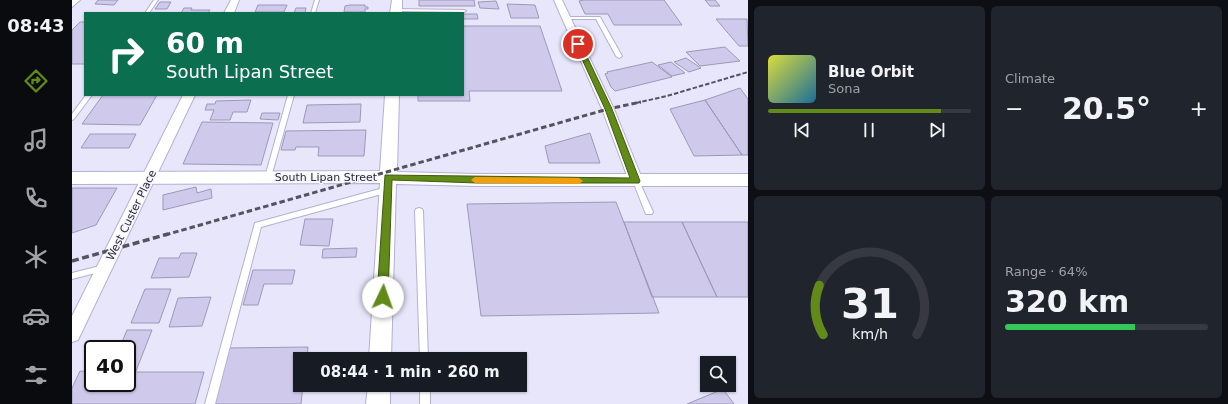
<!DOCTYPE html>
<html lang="en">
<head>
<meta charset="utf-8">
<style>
	:root { --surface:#171b24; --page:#20242c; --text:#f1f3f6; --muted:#9ea1a6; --line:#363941; --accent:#618a18 }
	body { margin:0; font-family:"DejaVu Sans",sans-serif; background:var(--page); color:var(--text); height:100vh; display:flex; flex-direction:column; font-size:15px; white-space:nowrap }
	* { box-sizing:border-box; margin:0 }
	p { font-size:13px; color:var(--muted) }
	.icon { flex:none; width:22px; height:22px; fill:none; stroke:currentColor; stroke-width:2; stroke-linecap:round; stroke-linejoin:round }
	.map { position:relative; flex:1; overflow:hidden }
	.sheet { display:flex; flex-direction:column; gap:6px; padding:6px; background:#0d0f14; width:480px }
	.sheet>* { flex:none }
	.guide { position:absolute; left:12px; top:12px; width:380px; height:84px; border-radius:0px; box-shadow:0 1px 3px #0004; background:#0b6e4f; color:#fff; overflow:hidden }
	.controls { position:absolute; left:628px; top:356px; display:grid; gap:8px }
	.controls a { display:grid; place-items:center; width:36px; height:36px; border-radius:0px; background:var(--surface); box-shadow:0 1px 3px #0004; font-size:20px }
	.speed { position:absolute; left:12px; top:340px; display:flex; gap:8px; font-size:20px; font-weight:700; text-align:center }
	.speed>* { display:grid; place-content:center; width:52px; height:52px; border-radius:50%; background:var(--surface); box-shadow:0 1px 3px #0004; line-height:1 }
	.speed .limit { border:2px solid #111; border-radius:6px; background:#fff; color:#111 }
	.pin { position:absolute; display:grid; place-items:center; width:34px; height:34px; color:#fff; margin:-17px; border:2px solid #fff; border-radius:50%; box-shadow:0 1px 4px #0007 }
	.me { position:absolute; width:44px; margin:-22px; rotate:3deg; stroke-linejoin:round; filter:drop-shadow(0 0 3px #0008) }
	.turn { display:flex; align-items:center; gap:14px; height:84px; padding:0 16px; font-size:18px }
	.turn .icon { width:52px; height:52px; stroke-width:2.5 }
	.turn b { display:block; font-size:28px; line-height:34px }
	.big { font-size:30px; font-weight:700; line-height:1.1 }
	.sheet .widget { flex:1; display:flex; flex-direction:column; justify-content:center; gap:6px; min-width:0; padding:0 14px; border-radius:6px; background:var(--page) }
	.sheet .dial { align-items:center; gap:0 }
	.dial svg { height:104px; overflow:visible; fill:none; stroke:var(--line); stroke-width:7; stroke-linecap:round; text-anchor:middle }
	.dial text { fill:var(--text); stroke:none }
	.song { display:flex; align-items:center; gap:12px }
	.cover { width:48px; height:48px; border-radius:6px; background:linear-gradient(135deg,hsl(60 70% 55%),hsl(200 70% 35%)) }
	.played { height:4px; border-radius:2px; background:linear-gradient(90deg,var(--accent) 85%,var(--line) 85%) }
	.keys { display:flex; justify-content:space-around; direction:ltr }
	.heat { display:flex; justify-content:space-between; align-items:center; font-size:22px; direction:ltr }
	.charge { height:6px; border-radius:3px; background:linear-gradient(90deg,#34c759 64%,var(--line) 0) }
	.sheet .tiles { flex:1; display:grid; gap:6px; grid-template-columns:repeat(2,1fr) }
	.trip { position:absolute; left:221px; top:352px; width:234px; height:40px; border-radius:0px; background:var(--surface); box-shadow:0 1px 3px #0004; font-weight:700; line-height:40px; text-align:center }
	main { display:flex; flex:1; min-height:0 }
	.menu { display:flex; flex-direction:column; width:72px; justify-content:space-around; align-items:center; background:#090b0e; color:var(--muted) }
	.menu .icon { width:28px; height:28px }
	.menu .on { color:var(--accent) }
	.menu b { font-size:18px; color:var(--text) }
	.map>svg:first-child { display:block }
</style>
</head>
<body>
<main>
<nav class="menu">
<b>08:43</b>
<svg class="icon on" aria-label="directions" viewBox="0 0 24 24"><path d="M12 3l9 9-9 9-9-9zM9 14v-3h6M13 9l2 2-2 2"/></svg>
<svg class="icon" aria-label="music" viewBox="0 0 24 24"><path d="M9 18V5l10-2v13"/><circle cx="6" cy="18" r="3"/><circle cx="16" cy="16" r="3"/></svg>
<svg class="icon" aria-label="phone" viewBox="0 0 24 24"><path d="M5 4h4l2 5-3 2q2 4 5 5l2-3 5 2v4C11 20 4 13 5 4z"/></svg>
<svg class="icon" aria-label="climate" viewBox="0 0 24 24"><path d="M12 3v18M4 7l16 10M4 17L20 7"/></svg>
<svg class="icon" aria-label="car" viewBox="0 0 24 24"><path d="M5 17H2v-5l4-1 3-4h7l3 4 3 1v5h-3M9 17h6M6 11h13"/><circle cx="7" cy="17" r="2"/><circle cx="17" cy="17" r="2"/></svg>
<svg class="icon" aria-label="filters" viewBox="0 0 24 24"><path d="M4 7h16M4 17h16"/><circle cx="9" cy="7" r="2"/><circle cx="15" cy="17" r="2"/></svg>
</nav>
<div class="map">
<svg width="676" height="404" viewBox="0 0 676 404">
	<rect width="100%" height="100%" fill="#e8e6fb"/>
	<path fill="#cfcaec" stroke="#9d98b8" d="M26,0H46L42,5L23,4Z
		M347,0H402L403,6H347Z
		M512,0H592L610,25H542L536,14H513L507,1Z
		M633,0H643L648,6H638Z
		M424,1L427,9L408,8L406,2Z
		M88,2H99L95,9H83Z
		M435,4L463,5L467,18H439Z
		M186,5H215L212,12H183Z
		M278,5H293V7H296V9H293V12H272L273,6Z
		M112,8H120L119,10H138L136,13H109Z
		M224,8H234L233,13H222Z
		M391,14H405L406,19H391Z
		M644,19H675L676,46H667Z
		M8,22H13V64H0V30Z
		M391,26H468L490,91H397L398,101H346V95H391Z
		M653,47L668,61L628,66L614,52Z
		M614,58L629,68L617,72L602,62Z
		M580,62L600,77L543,91L539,87L533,74L536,73L535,72Z
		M599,62L613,73L600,76L586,65Z
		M668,88L676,99V155H670L633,100Z
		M31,95H85L68,125L10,124Z
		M179,100L175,112H161L158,120H138L142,110H133L135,104H143L144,101Z
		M633,100L670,155L622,156L598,109Z
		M289,104L288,122L231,123L235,105Z
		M190,113H208L206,120L188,119Z
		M130,122L201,123L189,165L111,164Z
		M294,130L292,156H246L247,147H224L223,150H209L214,131Z
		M518,133L528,163H477L473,146Z
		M18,134H64L57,148H9Z
		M124,187L125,193L139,189L140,198L91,210V195Z
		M0,188H45L24,225L0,233Z
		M544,202L587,313L409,316L395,204Z
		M233,219H261L257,246L228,245Z
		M552,222H610L645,297H580Z
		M610,222H676V297H645Z
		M285,248L284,257L250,258L251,249Z
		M109,253H125L117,277L79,278L87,258H107Z
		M181,270H223L220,284H192L186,305H171Z
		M73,289H99L87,323H59Z
		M139,297L130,326L97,327L106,298Z
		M55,330H80L64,371H55V349H47Z
		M236,347L235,359H228V385H231L229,404H141L156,348Z
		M8,371L21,372V383H55V372H132L123,404H0V388Z
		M651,389L662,404H615Z"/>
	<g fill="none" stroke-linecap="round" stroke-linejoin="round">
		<g stroke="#b5b0d1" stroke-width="2">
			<path id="service" d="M82,0H86L77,13H73Z
				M243,0H247L243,13H239Z
				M322,9L392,10L394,11L392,12L324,11H322Z
				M492,17H528L550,56L549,57L547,58L544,56L524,19H492Z
				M14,95H20L2,119L0,120V114Z
				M216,95H222L199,177L196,179L193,177Z
				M562,179H564L567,181L581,212L580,214H574L573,212L561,181Z
				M315,187L317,188L318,190L317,192L189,227L143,404H133L183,223Z
				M347,208L350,209L351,211L356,359H348L343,211L344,209Z
				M32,265L35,266L36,268L35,270L0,279V273Z
				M348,385H358V404H348Z"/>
		</g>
		<g stroke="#b5b0d1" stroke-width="2">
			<path id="minor" d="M0,0H8L0,7Z
				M159,0H167L162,13H152Z
				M482,0H490L542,109L571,181L569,184L564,186L559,184L557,181L530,109Z
				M111,95H123L6,340L0,342V316Z"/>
		</g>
		<g stroke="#b5b0d1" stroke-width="2">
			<path id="tertiary" d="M320,0H330V13H318Z
				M313,95H327L325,172L405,174H676V186H405L324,184L319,359H297L308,183L0,184V172L308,171Z
				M296,385H318V404H294Z"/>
		</g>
		<use href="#service" fill="#fff" fill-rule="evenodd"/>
		<use href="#minor" fill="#fff" fill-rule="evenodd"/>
		<use href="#tertiary" fill="#fff" fill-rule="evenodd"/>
		<path stroke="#555362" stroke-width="2" stroke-dasharray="4.5 2" stroke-linecap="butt" d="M564,103L595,96L676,72"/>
		<path stroke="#555362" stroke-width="3" stroke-dasharray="5.5 3" stroke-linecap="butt" d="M93,235L536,109L569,102"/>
		<path stroke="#555362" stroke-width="3.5" stroke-dasharray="7 3.5" stroke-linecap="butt" d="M0,261L96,234"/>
	</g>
	<path fill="#618a18" stroke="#3f5a10" d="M506,42L509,44L540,109L568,181L567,183H405L320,180L316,297L314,301H307L305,297L313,175L558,178L533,109L503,44Z"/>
	<path fill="#f59e0b" d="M403,177L507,178L511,181L507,184L403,183L399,180Z"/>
	<g text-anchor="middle" stroke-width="3" stroke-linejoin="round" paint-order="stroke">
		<g font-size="11" fill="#2c2a37" stroke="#f6f5fc">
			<text x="254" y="181">South Lipan Street</text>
			<text transform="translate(59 215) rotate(-64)" y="4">West Custer Place</text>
		</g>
	</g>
</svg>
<div class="controls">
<a><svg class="icon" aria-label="search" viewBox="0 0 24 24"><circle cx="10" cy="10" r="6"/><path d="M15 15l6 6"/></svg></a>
</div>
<div class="speed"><div class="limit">40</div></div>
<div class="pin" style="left:506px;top:44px;background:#d93025"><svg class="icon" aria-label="arrive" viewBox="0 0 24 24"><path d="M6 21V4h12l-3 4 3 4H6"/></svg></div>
<svg class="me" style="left:311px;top:297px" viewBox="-20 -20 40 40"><circle r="19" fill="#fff"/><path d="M0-13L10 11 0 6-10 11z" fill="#618a18"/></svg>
<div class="trip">08:44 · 1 min · 260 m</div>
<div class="guide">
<div class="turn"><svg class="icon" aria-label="right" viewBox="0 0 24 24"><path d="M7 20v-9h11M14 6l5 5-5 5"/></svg><div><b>60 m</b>South Lipan Street</div></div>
</div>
</div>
<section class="sheet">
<div class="tiles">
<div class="widget">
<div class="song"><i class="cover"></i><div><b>Blue Orbit</b><p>Sona</p></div></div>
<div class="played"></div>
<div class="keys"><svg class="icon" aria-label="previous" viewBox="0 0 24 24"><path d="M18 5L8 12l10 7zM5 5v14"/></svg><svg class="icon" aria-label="pause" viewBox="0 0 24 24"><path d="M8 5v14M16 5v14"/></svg><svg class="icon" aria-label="next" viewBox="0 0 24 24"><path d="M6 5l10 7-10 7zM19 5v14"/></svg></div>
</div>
<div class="widget"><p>Climate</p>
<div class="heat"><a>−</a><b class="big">20.5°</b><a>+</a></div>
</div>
<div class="widget dial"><svg viewBox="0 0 100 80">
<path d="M14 69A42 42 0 1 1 86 69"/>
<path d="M14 69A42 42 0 0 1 11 31" stroke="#618a18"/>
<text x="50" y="56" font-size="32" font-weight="700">31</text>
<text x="50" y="72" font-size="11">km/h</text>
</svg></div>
<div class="widget"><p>Range · 64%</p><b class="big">320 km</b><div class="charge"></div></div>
</div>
</section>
</main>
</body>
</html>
